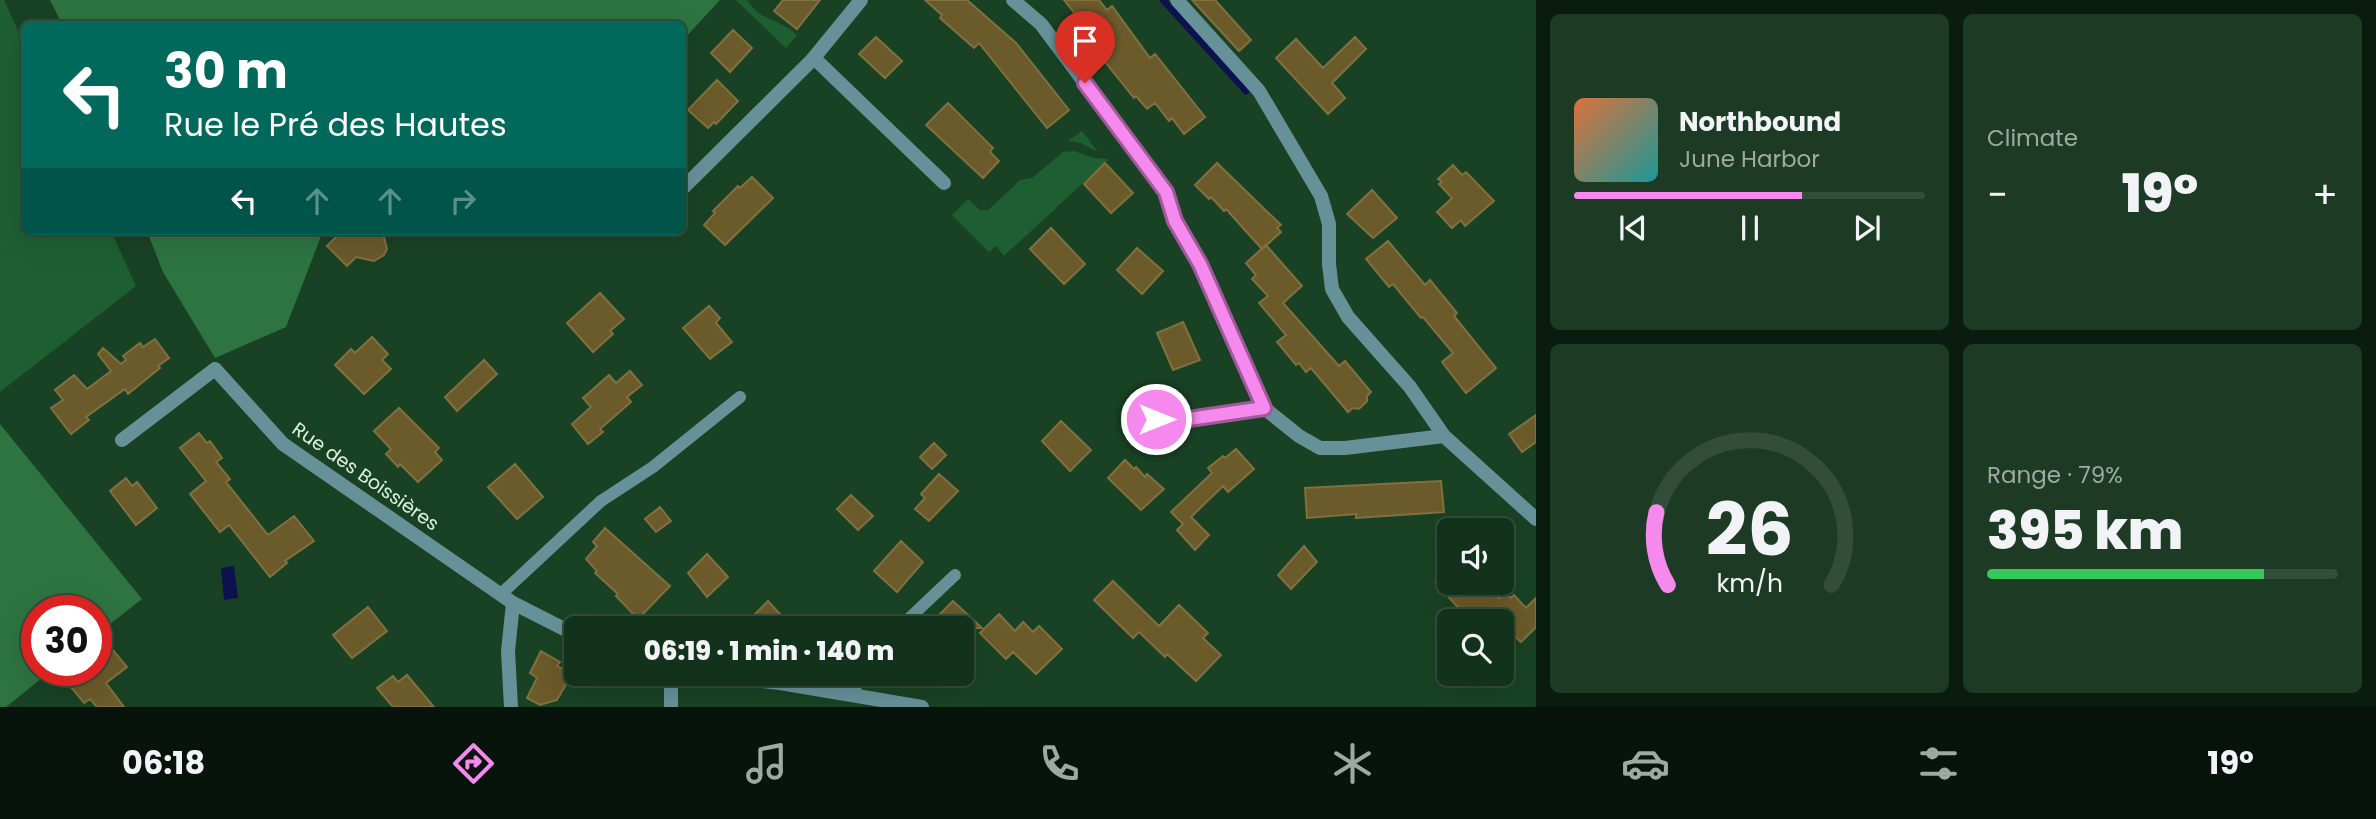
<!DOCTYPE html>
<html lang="en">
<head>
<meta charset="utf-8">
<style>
	:root { --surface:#13321b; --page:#1c3a24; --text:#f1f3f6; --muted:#9daaa3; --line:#324d3a; --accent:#f689ed }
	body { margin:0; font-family:Poppins,sans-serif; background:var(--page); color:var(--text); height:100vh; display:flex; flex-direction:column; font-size:26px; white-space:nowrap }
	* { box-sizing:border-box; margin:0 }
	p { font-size:23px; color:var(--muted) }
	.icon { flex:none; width:38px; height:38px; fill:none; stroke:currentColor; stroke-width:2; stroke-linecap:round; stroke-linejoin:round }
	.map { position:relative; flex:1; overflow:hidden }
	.drawer { display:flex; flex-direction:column; gap:14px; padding:14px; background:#0a1c0f; width:840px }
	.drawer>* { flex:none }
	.top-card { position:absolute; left:21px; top:21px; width:665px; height:214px; border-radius:10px; box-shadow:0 7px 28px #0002,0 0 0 2px var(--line); background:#00695c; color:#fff; overflow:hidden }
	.controls { position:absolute; left:1437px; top:518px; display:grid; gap:14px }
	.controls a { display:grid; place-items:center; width:77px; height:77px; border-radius:10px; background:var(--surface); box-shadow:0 7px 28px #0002,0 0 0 2px var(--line); font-size:35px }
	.speed { position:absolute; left:21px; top:595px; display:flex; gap:14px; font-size:35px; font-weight:700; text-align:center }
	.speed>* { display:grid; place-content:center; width:91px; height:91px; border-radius:50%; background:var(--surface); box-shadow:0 7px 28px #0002,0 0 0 2px var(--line); line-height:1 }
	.speed .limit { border:10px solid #d22; background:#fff; color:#111 }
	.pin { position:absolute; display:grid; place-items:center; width:60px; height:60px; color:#fff; margin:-72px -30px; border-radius:50% 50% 50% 0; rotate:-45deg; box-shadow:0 0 7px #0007 }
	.pin .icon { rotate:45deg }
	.me { position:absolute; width:77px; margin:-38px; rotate:90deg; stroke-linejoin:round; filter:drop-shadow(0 0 5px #0008) }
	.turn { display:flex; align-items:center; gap:24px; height:147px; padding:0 28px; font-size:32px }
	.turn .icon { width:91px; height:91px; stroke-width:2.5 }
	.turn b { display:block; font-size:49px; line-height:60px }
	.lanes { display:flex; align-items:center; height:66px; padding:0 28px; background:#0003; justify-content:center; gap:35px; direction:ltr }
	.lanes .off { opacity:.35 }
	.big { font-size:52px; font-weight:800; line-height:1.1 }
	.drawer .tile { flex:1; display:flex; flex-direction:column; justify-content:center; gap:10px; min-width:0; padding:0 24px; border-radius:10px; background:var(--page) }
	.drawer .dial { align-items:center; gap:0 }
	.dial svg { height:182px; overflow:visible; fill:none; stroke:var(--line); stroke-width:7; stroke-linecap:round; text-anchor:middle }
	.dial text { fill:var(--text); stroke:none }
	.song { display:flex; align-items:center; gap:21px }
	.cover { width:84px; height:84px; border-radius:10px; background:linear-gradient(135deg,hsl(20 70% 55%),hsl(180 70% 35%)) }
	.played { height:7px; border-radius:4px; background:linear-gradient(90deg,var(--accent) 65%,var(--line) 65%) }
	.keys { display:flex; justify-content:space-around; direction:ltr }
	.heat { display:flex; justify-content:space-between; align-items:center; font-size:38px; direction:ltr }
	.charge { height:10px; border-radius:5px; background:linear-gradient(90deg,#34c759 79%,var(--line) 0) }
	.drawer .tiles { flex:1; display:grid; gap:14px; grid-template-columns:repeat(2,1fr) }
	.trip { position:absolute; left:564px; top:616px; width:410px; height:70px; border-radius:10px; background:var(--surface); box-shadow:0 7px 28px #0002,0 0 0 2px var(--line); font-weight:800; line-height:70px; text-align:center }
	.tab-bar { display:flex; height:112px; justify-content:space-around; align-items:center; background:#08140b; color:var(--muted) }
	.tab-bar .icon { width:49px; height:49px }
	.tab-bar .selected { color:var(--accent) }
	.tab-bar b { font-size:32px; color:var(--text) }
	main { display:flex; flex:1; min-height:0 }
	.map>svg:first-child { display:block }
</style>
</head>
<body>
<main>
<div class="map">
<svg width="1536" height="707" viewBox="0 0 1536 707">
	<rect width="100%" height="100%" fill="#194224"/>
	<path fill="#1e5f32" d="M0,0H4L24,44V231H111L136,286L0,392Z
		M736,0H747C761,22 780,19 797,35L786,48Z
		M1082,131L1098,152L1081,143L1068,141Z
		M1074,151L1093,158L1109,159L1004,256L996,246L989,252L952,215L968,199L980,210H988L1020,180L1032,178L1063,152Z"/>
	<path fill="#2e7441" d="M50,0H720L683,40L682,24H62Z
		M147,231H323L286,327L215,358L163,272Z
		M0,424L142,599L96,635V611H37V670H52L6,707H0Z"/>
	<path fill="#0c124d" d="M234,566L238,598L224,600L221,568Z"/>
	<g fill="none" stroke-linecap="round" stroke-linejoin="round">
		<path stroke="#0c124d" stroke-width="7" d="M1163,0L1246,91"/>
	</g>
	<path fill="#6b5a2a" stroke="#817040" stroke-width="2" d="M783,0H820L797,29L774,11Z
		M925,0H967L1016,43L1069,110L1047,128L979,43L974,48L940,18L942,15Z
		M1064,0H1099L1107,10L1112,6L1150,58L1155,54L1205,117L1184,134L1172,118L1169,121L1155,103L1147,109L1136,96L1134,98L1090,43L1095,39Z
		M1192,0H1215L1251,40L1239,51Z
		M733,30L752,48L730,72L711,53Z
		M876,37L902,61L885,78L859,54Z
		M1355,37L1366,49L1332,83L1345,98L1328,114L1276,58L1296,39L1323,68Z
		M717,80L738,101L716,124L714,122L708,128L688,110Z
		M948,103L993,148L990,152L999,161L983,178L926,125Z
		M1105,163L1133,193L1111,213L1084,184Z
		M1217,163L1281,225L1277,228L1281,232L1262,249L1226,209L1224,211L1211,197L1209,199L1195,185Z
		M1453,165L1462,175L1466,172L1494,201L1465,226L1461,220L1452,228L1437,212L1452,198L1439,184L1442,182L1438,179Z
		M752,177L773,198L725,245L704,225L715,213L713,211L738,186L740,188Z
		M1372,190L1397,218L1373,238L1347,214Z
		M1051,228L1085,264L1064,284L1030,249Z
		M342,231H377L384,237L387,249L384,255L374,261L356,257L347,266L327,246Z
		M1388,241L1425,285L1430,280L1457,313L1454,316L1496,368L1466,393L1442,362L1453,353L1423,317L1421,318L1393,284L1389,287L1366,259Z
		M1266,245L1302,286L1283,303L1339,366L1345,361L1371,392L1367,396V401L1359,409L1353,408L1348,412L1311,368L1306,372L1299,363L1296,365L1277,342L1286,335L1259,303L1268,296L1252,279L1256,275L1246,263Z
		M1137,248L1163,271L1142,294L1117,270Z
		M600,293L624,319L610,331L613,334L593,352L567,323Z
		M709,306L720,318L716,323L732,342L710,359L683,328Z
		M1183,322L1200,360L1173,370L1157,333Z
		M372,337L388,354L382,360L391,369L364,394L335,365L351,349L355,353Z
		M155,339L169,358L158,366L160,368L128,394L125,389L86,417L89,420L71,434L51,408L63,400L55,390L74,375L87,389L111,371L98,354L103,348L121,364L126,360L123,356L140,343L143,347Z
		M484,360L497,374L457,411L445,397Z
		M630,371L642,385L627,397L631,402L600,429L603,432L588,444L572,424L591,407L583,398L609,375L616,383Z
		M399,408L439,448L435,452L442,460L418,482L400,464L398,467L386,454L391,449L374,431Z
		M1536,415V442L1522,452L1509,434Z
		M1061,421L1091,450L1070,471L1042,441Z
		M199,433L207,443L210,441L222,458L216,462L230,479L226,482L268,535L294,516L314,541L285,561L287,563L270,577L229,525L220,532L190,494L206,481L180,448Z
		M934,443L946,455L932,469L920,457Z
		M1236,449L1254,469L1228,492L1223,486L1191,517L1209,535L1195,550L1177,530L1183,524L1171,512L1212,473L1208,468L1223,456L1225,458Z
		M1125,460L1134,469L1136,467L1145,477L1147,474L1164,489L1141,510L1108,478Z
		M515,464L543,497L517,519L488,487Z
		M939,474L958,491L929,521L915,509L925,498L921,494Z
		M126,478L132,486L137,482L157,508L136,525L110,491Z
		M1441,481L1444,512L1356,518V514L1307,518L1305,488Z
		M851,495L873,516L858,530L837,509Z
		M660,507L671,521L656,532L645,519Z
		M605,528L670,586L638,619L616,596L618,594L595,573L597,571L586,559L597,546L593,542Z
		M901,541L923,562L897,592L874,571Z
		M1304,546L1317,562L1291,589L1278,575Z
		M707,554L728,577L707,597L688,573Z
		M1113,581L1159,626L1179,605L1208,633L1203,638L1221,655L1196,681L1167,654L1165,657L1139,632L1133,638L1094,600Z
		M1436,583H1483L1499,598L1504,592L1511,598L1514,595L1526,608L1536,598V627L1521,642L1497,619L1495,621H1452L1462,612Z
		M768,601L793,628H741Z
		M953,601L982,628H926Z
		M368,607L387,631L352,658L333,635Z
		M999,614L1015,631L1023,622L1033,632L1039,626L1062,649L1036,674L1013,652L1006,659L980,633Z
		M106,642L127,667L106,683L124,707H97L90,699L84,703L65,680L77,670H96V649Z
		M541,651L560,662L557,666L572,674L557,700L540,705L527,698L537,678L530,673Z
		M407,675L434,707H393L377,688L393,676L398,682Z"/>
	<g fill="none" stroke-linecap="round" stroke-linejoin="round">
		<path stroke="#679199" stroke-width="12" d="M501,594L601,501L653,467L740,397
			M899,628L955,575
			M853,695L860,674"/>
		<path stroke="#679199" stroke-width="14" d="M1013,0L1041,24L1166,192L1175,221L1201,264L1264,408L1299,436L1320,448H1345L1444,436
			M1177,0L1259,91L1321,196L1329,224V264L1332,289L1348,317L1410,387L1444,436L1536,519
			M814,58L944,183
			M684,187L812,60L861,0
			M1137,417L1175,421L1264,408
			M122,440L215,369L283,444L513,603L576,635
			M705,674L780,683L922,707
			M511,707L508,651L513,603
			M671,707V674"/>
	</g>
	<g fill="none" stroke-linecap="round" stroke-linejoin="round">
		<g stroke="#a0599a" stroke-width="18">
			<path id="route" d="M1085,83L1166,192L1175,221L1200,264L1264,408L1175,421L1156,419"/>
		</g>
		<use href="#route" stroke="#f689ed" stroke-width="12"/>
	</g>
	<g text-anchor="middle" stroke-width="7" stroke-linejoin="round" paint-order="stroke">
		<g font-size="19" fill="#dcf2df" stroke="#194224">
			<text transform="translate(366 476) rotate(35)" y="7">Rue des Boissières</text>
		</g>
	</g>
</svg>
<div class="controls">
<a><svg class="icon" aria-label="sound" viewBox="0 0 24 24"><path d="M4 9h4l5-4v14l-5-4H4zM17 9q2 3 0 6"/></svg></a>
<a><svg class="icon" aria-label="search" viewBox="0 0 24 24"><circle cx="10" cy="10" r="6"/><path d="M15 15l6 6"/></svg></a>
</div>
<div class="speed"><div class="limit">30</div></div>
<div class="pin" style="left:1085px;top:83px;background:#d93025"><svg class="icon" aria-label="arrive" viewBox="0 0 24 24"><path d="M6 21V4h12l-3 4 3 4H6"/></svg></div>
<svg class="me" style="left:1156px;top:419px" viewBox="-20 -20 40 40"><circle r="17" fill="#f689ed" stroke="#fff" stroke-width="3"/><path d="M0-11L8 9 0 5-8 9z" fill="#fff"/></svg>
<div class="trip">06:19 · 1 min · 140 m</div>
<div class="top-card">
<div class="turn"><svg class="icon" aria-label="left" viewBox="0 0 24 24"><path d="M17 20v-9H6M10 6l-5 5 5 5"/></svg><div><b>30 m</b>Rue le Pré des Hautes</div></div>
<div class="lanes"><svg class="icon" aria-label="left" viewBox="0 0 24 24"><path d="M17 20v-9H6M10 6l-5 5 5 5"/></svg><svg class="icon off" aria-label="ahead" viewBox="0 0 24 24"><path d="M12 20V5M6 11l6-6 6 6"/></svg><svg class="icon off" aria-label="ahead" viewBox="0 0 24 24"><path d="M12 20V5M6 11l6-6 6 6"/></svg><svg class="icon off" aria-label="right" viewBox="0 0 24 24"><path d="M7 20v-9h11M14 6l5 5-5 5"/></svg></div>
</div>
</div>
<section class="drawer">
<div class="tiles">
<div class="tile">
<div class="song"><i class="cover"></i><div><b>Northbound</b><p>June Harbor</p></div></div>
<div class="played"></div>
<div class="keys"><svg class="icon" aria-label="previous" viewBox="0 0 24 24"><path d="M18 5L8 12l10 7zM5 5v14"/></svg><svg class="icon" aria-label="pause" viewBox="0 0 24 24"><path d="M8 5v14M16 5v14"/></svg><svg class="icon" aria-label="next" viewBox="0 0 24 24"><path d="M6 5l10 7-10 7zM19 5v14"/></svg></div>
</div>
<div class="tile"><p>Climate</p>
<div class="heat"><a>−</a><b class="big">19°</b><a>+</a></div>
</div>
<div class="tile dial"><svg viewBox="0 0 100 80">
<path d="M14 69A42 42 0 1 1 86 69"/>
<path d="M14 69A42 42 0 0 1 9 37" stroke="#f689ed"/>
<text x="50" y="56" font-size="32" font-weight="700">26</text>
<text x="50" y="72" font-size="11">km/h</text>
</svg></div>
<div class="tile"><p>Range · 79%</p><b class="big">395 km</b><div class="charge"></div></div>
</div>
</section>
</main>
<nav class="tab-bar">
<b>06:18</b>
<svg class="icon selected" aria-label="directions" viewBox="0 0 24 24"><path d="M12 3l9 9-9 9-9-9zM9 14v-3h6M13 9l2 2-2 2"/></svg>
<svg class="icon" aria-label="music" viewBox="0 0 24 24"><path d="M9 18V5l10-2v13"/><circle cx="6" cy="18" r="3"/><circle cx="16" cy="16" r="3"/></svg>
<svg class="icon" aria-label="phone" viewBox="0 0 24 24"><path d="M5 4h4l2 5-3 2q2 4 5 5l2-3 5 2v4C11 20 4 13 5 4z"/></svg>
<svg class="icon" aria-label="climate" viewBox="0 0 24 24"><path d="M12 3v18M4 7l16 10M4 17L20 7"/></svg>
<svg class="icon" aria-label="car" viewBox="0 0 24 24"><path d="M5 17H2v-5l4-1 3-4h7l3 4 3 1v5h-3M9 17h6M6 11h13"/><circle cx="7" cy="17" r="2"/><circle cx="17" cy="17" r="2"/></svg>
<svg class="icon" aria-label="filters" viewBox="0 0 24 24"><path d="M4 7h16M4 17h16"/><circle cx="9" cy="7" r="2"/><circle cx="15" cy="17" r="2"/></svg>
<b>19°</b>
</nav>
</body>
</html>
